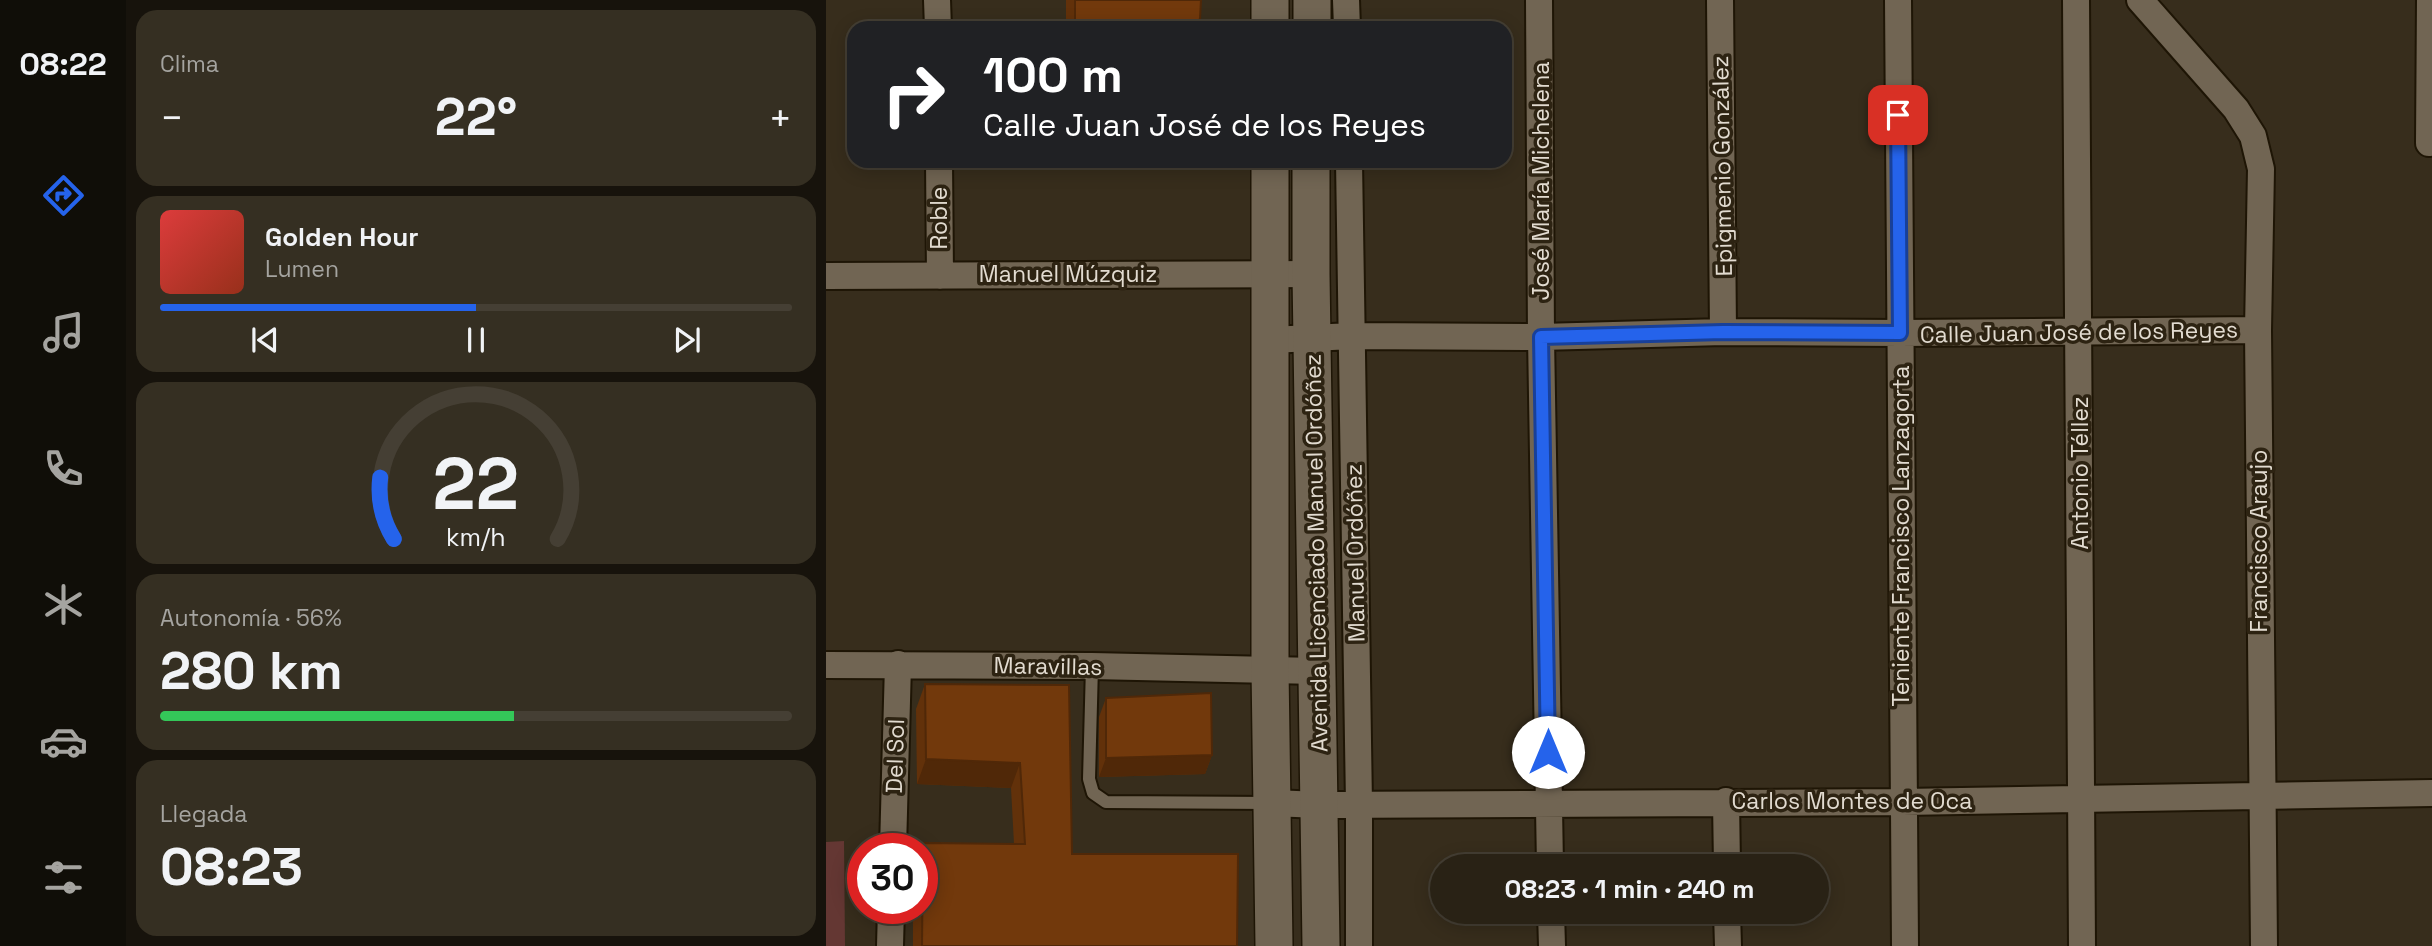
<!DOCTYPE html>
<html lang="es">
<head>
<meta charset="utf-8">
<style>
	:root { --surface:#292215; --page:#352f22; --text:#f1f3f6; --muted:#a5a4a0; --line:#453f34; --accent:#2563eb }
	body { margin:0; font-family:"Space Grotesk",sans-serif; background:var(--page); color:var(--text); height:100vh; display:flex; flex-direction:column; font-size:26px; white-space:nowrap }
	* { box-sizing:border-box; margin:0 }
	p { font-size:23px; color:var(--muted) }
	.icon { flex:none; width:38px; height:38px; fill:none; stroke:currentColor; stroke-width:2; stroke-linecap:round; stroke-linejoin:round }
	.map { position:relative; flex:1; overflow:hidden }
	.panel { display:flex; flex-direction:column; gap:10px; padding:10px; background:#17130c; width:700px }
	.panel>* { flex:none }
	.hud { position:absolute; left:21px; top:21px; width:665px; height:147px; border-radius:21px; box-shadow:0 4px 18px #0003,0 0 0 2px var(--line); background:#202124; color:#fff; overflow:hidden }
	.speed { position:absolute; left:21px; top:833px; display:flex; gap:14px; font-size:35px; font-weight:700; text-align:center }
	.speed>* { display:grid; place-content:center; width:91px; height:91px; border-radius:50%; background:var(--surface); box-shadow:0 4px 18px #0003,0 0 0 2px var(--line); line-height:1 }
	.speed .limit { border:10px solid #d22; background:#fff; color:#111 }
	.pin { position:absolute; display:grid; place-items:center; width:60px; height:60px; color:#fff; margin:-30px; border-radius:14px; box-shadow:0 4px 10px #0006 }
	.me { position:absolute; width:77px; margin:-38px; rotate:0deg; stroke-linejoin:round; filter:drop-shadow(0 0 5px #0008) }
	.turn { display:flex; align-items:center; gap:24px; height:147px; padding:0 21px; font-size:32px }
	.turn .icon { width:91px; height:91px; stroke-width:2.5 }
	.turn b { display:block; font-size:49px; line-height:60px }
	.big { font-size:52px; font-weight:800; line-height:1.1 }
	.panel .card { flex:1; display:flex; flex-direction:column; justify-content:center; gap:10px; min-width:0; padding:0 24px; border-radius:21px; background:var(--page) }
	.panel .dial { align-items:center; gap:0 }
	.dial svg { height:182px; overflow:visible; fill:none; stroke:var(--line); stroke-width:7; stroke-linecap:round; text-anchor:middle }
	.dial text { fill:var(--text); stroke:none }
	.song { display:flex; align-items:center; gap:21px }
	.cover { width:84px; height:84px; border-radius:10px; background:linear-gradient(135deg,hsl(0 70% 55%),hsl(10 70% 35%)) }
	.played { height:7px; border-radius:4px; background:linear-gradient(90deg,var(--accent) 50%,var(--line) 50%) }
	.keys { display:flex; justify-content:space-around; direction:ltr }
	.heat { display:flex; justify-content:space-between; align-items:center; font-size:38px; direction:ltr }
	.charge { height:10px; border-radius:5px; background:linear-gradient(90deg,#34c759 56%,var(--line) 0) }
	.trip { position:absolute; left:604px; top:854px; width:399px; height:70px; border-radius:35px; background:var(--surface); box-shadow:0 4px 18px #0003,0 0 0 2px var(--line); font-weight:800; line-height:70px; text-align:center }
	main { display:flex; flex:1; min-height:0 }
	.tab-bar { display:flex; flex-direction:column; width:126px; justify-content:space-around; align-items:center; background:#100e08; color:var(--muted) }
	.tab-bar .icon { width:49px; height:49px }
	.tab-bar .selected { color:var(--accent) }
	.tab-bar b { font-size:32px; color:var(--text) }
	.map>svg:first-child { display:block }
</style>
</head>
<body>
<main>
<nav class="tab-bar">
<b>08:22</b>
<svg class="icon selected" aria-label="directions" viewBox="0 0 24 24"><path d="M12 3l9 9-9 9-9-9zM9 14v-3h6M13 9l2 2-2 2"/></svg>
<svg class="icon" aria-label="music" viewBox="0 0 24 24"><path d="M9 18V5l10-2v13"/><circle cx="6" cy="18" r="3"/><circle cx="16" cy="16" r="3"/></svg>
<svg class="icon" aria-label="phone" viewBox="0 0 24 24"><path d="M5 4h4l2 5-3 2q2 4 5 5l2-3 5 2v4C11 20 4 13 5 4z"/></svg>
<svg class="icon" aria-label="climate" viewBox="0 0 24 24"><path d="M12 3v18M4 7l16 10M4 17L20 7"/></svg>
<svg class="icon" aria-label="car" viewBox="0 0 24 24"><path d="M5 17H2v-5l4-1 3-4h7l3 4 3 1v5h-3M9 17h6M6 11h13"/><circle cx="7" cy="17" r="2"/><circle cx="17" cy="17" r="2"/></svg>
<svg class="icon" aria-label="filters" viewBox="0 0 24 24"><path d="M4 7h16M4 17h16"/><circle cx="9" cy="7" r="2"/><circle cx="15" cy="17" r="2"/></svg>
</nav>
<section class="panel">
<div class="card"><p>Clima</p>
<div class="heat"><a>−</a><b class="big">22°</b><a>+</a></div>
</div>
<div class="card">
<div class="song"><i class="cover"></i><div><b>Golden Hour</b><p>Lumen</p></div></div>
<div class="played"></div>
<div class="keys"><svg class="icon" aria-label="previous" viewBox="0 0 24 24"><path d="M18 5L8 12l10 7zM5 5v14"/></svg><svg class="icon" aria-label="pause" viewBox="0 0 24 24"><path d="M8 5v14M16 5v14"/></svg><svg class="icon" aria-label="next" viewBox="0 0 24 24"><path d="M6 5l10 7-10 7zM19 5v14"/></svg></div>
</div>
<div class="card dial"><svg viewBox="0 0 100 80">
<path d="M14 69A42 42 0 1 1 86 69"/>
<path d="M14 69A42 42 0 0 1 8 42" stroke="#2563eb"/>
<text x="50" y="56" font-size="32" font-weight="700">22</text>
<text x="50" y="72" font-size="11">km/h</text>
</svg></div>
<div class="card"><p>Autonomía · 56%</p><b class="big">280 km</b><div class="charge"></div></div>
<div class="card"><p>Llegada</p><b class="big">08:23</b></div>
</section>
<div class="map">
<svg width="1606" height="946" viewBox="0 0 1606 946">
	<rect width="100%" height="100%" fill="#372d1c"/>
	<path fill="#643733" d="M18,841L19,946H0V842Z"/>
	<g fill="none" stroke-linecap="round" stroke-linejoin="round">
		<g stroke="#1e1505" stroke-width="16">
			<path id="lane" d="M266,666L263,779L267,793L280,802L445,803"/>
		</g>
		<g stroke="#1e1505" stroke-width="30">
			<path id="street" d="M111,0L112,28
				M520,0L521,28
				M713,0L715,337L724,866
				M894,0L897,332
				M1072,0L1079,946
				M1250,0L1256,946
				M1314,0L1410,109L1427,136L1435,169L1432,330L1438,946
				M1603,143L1604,0
				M113,161L114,276
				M523,161L533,805V946
				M0,276L485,274
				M445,340L526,336L715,337L897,332L1074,333L1432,330
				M0,665L266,666L492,671
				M900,801L901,866
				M446,803L494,805L1077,802L1606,793
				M67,849L72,664
				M725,912L726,946
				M901,912L902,946
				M64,946L65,908"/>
		</g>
		<g stroke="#1e1505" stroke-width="40">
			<path id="secondary" d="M444,28V0
				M486,28V0
				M444,161V669L448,946
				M485,161V274L495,946"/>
		</g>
		<use href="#lane" stroke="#716553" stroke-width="12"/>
		<use href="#street" stroke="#716553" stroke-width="26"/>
		<use href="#secondary" stroke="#716553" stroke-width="37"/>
	</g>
	<path fill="#62310a" d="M240,0H375L371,28H240Z
		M99,684L243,685L246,854L411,946H87V908H96V849H94L97,843L188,844L185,788L91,784L90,709Z
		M280,698L386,755L379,774L273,777V717Z"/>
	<path fill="#502808" d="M374,19L371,28H365L366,24Z
		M243,161H360L357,170L240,169Z
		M386,755L379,774L273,777L280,758Z
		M100,759L194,763L185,788L91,784Z"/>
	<path fill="#72390c" stroke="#502808" stroke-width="2" d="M249,0H375L374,19L366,24V28H249Z
		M99,684L243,685L246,854H412L411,946H96L97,843L199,844L194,763L100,759Z
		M385,693L386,755L280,758V698Z"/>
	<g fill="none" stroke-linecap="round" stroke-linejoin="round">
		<g stroke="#184099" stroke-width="18">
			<path id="route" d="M722,752L715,337L897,332L1074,333L1072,115"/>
		</g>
		<use href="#route" stroke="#2563eb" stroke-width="12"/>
	</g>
	<g text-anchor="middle" stroke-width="7" stroke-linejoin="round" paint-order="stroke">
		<g font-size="23" fill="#e2dbd0" stroke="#2d2312">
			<text transform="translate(896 166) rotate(-91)" y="8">Epigmenio González</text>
			<text transform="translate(715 181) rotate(-90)" y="8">José María Michelena</text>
			<text transform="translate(113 218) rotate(-90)" y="8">Roble</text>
			<text x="242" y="282">Manuel Múzquiz</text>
			<text transform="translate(1253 332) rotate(-1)" y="8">Calle Juan José de los Reyes</text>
			<text transform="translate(1254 473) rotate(-90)" y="8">Antonio Téllez</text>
			<text transform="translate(1075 536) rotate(-90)" y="8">Teniente Francisco Lanzagorta</text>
			<text transform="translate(1433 541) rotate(-90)" y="8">Francisco Araujo</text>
			<text transform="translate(490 553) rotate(-91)" y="8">Avenida Licenciado Manuel Ordóñez</text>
			<text transform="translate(529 553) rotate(-91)" y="8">Manuel Ordóñez</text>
			<text transform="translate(222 666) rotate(1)" y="8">Maravillas</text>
			<text transform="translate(69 756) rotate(-88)" y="8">Del Sol</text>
			<text x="1026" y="809">Carlos Montes de Oca</text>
		</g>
	</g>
</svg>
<div class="speed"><div class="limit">30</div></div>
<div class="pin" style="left:1072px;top:115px;background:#d93025"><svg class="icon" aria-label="arrive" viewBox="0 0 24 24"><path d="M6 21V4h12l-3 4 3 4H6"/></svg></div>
<svg class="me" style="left:722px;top:752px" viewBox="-20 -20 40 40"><circle r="19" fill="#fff"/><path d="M0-13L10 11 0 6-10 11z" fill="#2563eb"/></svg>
<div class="trip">08:23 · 1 min · 240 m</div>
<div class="hud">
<div class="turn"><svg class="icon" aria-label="right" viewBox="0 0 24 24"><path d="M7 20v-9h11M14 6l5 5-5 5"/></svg><div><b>100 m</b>Calle Juan José de los Reyes</div></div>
</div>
</div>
</main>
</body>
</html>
